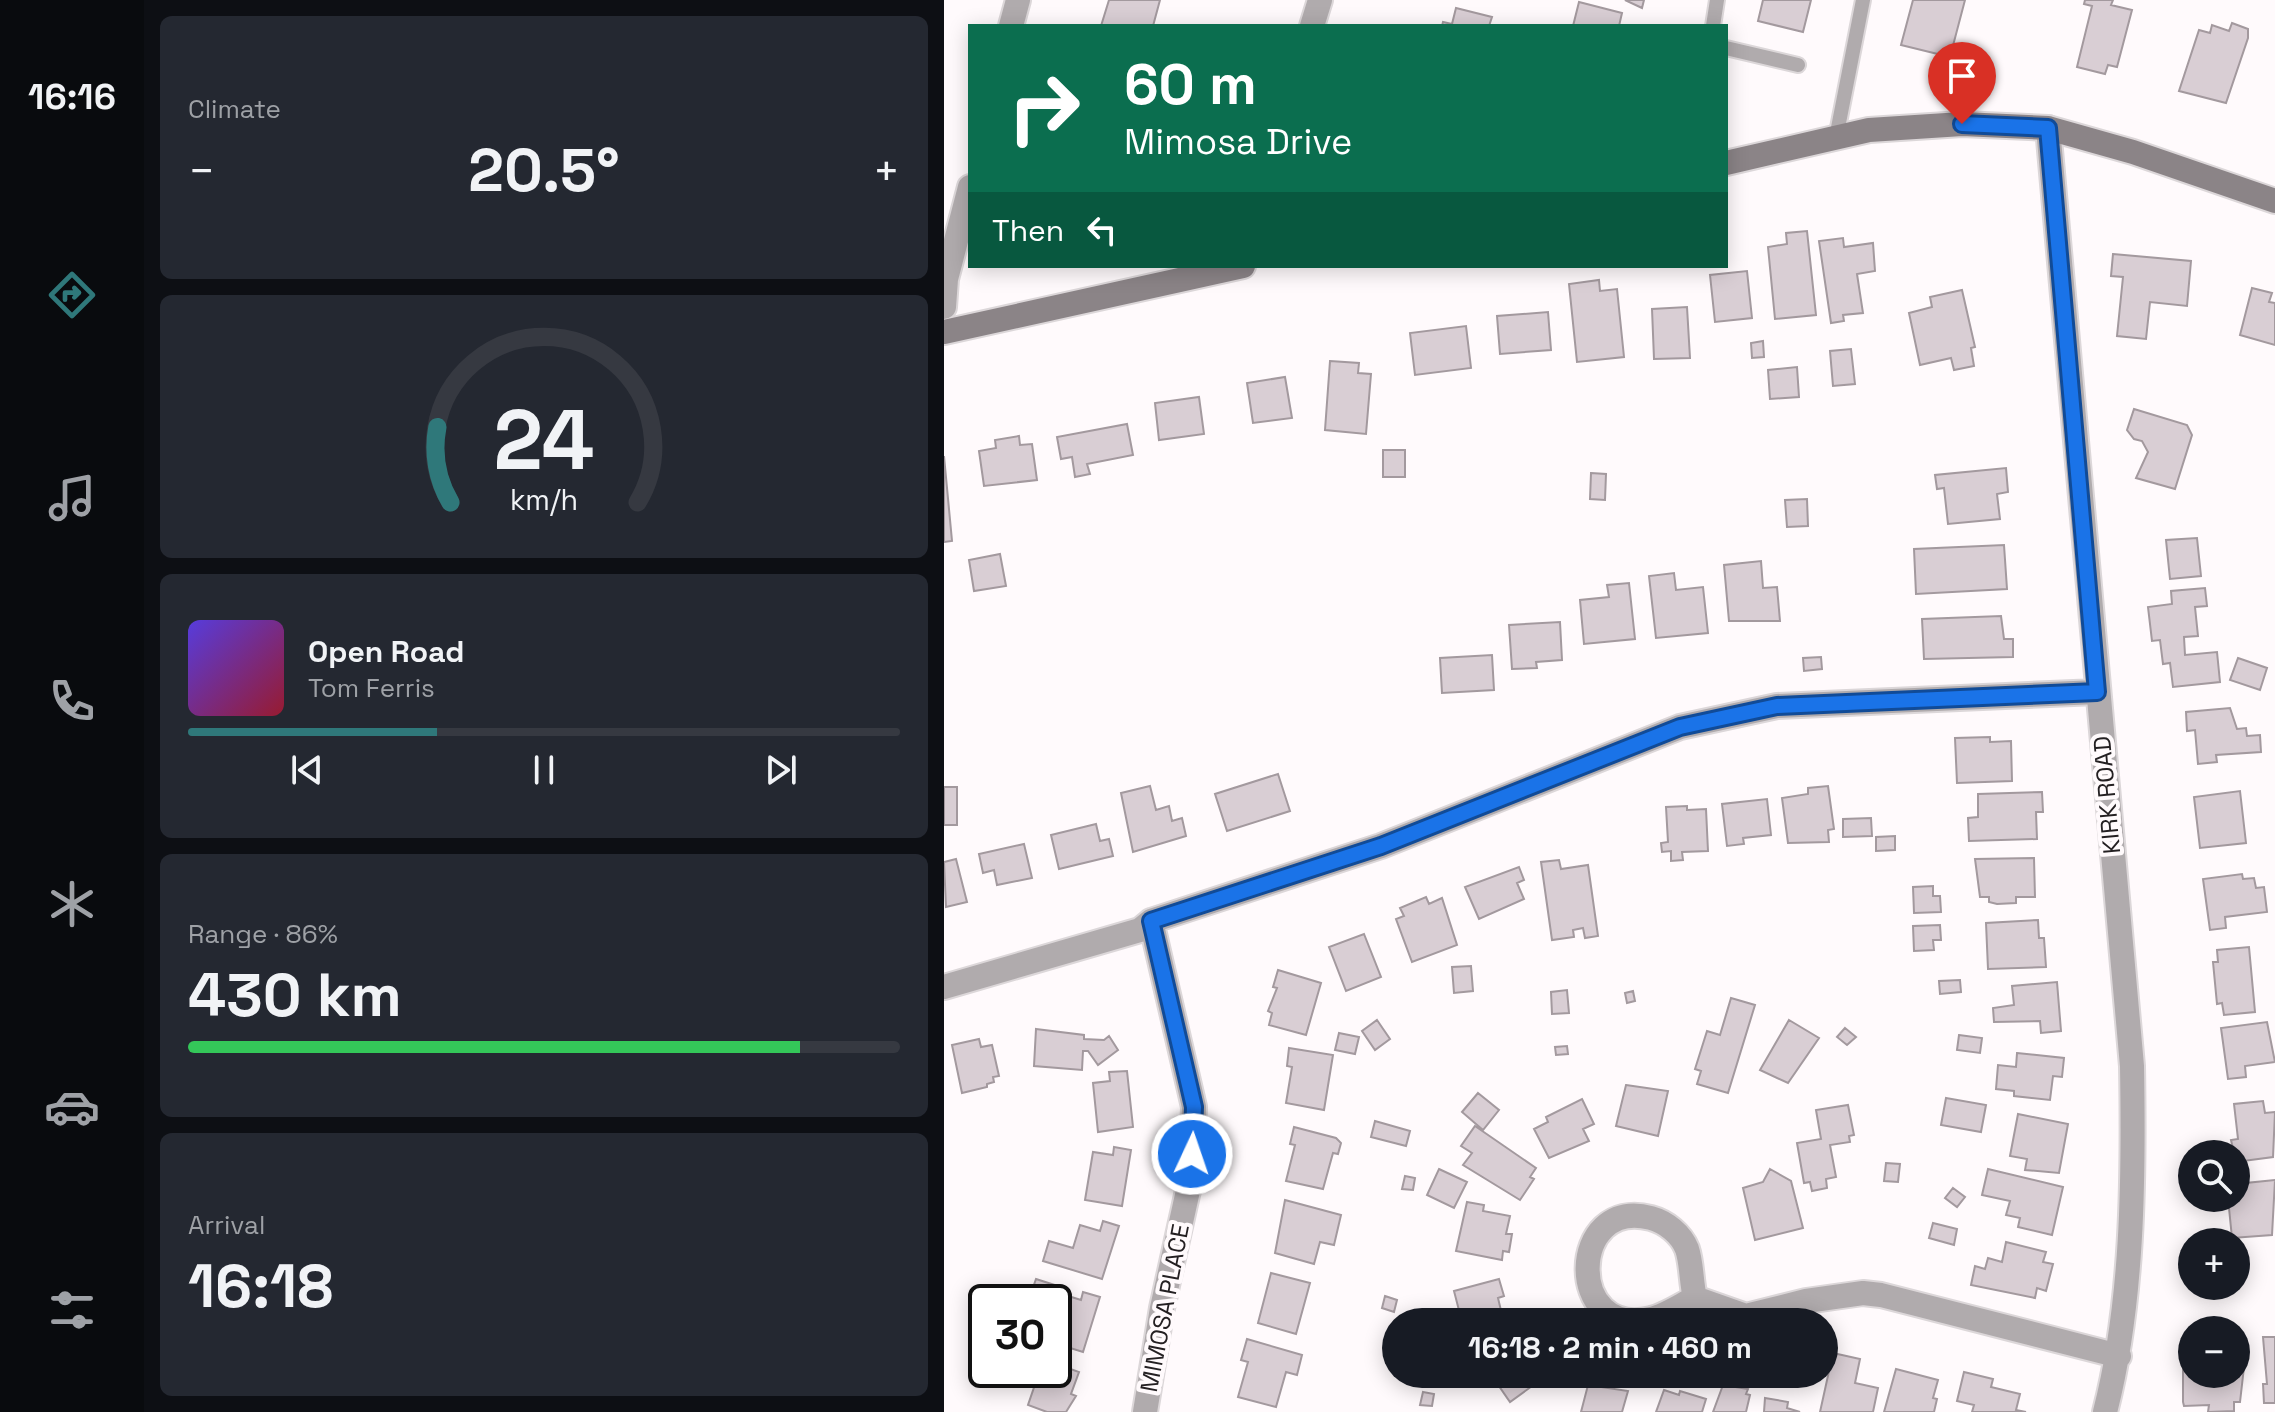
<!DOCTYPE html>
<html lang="en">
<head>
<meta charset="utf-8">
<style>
	:root { --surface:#171b24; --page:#242831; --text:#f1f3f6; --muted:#9ea1a6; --line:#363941; --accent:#2f787a }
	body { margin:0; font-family:"Space Grotesk",sans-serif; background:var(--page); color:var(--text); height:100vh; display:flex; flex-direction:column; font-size:30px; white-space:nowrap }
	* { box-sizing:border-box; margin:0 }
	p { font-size:26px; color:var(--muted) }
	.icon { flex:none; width:44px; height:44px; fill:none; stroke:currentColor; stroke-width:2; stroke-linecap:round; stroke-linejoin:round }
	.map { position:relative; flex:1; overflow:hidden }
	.side { display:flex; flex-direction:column; gap:16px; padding:16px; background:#0d0f14; width:800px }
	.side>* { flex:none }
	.banner { position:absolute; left:24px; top:24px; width:760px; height:244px; border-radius:0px; box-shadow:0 4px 20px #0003; background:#0b6e4f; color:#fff; overflow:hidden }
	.controls { position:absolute; left:1234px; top:1140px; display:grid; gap:16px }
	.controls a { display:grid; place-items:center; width:72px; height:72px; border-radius:50%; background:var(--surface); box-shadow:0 4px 20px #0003; font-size:40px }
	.speed { position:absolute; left:24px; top:1284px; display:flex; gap:16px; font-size:40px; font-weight:700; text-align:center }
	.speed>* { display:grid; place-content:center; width:104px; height:104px; border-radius:50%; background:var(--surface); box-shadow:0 4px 20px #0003; line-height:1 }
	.speed .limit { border:4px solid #111; border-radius:12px; background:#fff; color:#111 }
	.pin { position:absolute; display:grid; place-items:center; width:68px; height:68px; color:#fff; margin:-82px -34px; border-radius:50% 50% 50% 0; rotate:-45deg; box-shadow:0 0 8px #0007 }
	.pin .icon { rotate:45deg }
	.me { position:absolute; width:88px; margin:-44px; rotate:3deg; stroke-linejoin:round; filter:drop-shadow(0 0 6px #0008) }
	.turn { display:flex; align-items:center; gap:28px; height:168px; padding:0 24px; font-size:36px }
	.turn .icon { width:104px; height:104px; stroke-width:2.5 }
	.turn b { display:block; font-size:56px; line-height:68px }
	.then { display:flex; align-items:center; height:76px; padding:0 24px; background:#0003; gap:16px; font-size:30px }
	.big { font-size:60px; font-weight:600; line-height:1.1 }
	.side .widget { flex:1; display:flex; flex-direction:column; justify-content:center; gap:12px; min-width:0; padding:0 28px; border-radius:12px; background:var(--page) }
	.side .dial { align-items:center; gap:0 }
	.dial svg { height:208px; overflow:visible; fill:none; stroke:var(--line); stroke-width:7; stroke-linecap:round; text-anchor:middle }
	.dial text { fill:var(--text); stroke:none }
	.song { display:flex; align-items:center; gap:24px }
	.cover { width:96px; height:96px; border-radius:12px; background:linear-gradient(135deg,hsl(250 70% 55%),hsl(350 70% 35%)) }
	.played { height:8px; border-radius:4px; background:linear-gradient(90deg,var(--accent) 35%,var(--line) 35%) }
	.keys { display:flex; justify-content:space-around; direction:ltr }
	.heat { display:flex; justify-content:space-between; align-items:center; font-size:44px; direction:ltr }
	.charge { height:12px; border-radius:6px; background:linear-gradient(90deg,#34c759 86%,var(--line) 0) }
	.trip { position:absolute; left:438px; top:1308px; width:456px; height:80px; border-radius:40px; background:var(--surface); box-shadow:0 4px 20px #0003; font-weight:600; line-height:80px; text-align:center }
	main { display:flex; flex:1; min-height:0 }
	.menu { display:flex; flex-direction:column; width:144px; justify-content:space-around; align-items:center; background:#090b0e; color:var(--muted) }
	.menu .icon { width:56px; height:56px }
	.menu .on { color:var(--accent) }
	.menu b { font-size:36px; color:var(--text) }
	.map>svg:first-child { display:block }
</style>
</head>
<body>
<main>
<nav class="menu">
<b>16:16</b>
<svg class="icon on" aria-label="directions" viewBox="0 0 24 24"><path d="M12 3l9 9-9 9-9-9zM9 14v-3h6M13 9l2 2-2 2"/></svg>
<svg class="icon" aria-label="music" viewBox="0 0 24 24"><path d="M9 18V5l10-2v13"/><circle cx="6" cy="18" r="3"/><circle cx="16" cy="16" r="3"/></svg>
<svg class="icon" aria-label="phone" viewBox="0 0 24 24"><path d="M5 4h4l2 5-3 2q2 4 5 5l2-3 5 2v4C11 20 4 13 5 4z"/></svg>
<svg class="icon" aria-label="climate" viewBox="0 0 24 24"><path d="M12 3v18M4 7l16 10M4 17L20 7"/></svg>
<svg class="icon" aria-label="car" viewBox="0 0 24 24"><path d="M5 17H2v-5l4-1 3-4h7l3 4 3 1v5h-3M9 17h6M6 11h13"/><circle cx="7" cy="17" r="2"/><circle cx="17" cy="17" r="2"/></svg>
<svg class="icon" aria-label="filters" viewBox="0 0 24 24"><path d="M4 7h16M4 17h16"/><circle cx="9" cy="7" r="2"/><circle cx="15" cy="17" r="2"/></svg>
</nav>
<section class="side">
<div class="widget"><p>Climate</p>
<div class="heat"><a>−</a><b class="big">20.5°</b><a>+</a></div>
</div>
<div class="widget dial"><svg viewBox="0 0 100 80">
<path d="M14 69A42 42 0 1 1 86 69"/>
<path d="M14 69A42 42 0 0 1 9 40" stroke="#2f787a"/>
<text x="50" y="56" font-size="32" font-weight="700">24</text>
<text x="50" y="72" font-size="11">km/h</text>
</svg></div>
<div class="widget">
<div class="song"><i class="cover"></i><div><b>Open Road</b><p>Tom Ferris</p></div></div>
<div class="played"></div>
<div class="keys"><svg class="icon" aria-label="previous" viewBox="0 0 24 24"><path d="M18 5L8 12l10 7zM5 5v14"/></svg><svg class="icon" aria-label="pause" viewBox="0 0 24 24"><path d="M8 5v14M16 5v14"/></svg><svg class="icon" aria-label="next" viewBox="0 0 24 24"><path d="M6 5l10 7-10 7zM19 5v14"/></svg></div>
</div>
<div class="widget"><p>Range · 86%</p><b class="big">430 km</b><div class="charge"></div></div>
<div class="widget"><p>Arrival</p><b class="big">16:18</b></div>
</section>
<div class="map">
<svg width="1331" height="1412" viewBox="0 0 1331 1412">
	<rect width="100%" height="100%" fill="#fffafc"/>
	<path fill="#d9ced4" stroke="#a3999e" stroke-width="2" d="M165,0H216L209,26H157Z
		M681,0H700L698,8Z
		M819,0H867L859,32L814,21Z
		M969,0H1021L1006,57L957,45Z
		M1141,0H1169L1167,5L1188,10L1173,67L1164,65L1161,74L1133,67L1148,6L1140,4Z
		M635,2L678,13L675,26H629Z
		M512,8L548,17L545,26H498L499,22L508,24Z
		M1288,23L1304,29V38L1282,103L1235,91L1255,30L1266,33L1268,25L1285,31Z
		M863,231L872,315L831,319L824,247L843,244L842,233Z
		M899,238L900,247L929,243L931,271L913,274L919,313L899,315L900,321L887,323L875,241Z
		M1169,254L1247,261L1243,306L1206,302L1202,339L1173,336L1179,277L1167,276Z
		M803,271L808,318L771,322L766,275Z
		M655,280L656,291L673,289L680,357L633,362L625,284Z
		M1308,288L1328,293L1325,302L1331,303V345L1296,335Z
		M1018,290L1031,347L1027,348L1030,366L1010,370L1007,358L976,365L965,313L988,307L986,297Z
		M743,307L746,358L710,359L708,309Z
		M604,312L607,350L556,354L553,316Z
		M522,326L527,368L471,375L466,333Z
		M819,341L820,357L808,358L807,343Z
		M907,349L911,384L889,386L886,351Z
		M386,361L415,363L414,373L427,374L422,434L381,430Z
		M853,367L855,397L826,399L824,370Z
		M341,377L348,418L309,423L303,383Z
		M255,397L260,434L215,440L211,403Z
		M1190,409L1243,425L1248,435L1231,489L1192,478L1204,452L1198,441L1190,439L1183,430Z
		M183,424L189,455L143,464L146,474L131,477L128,457L117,459L113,437Z
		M75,436L76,445L88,444L93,480L40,486L35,451L52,448L51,440Z
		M439,450H461V477H439Z
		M0,456L8,541L0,542Z
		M1062,468L1064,492L1053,494L1056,519L1004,524L1000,488L993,489L991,475Z
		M647,473L662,474L661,500L646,499Z
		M863,499L864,526L843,527L841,500Z
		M1253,538L1257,576L1226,579L1222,540Z
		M1060,545L1063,589L972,594L970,549Z
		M56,554L62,586L30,591L25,560Z
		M817,561L819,588L833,587L836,621H785L780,565Z
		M730,573L732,590L759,587L764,633L712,638L705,576Z
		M685,583L691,639L640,644L636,600L665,597L663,585Z
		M1261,588L1263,606L1251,607L1254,636L1240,637L1241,655L1273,652L1276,682L1229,687L1226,663L1219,664L1216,640L1208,641L1204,607L1228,604L1227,591Z
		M1057,616L1060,639H1069V657L980,659L978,619Z
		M616,622L618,660L592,662L593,668L568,669L565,625Z
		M548,655L550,690L498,693L496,658Z
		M877,657L878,669L860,671L859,658Z
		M1294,658L1323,668L1316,690L1286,680Z
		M1286,708L1293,729L1302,728L1303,736L1316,735L1317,752L1272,755L1273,762L1254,764L1251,730L1243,731L1242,712Z
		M1046,737V742L1067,741L1068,781L1013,783L1011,738Z
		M334,774L346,811L283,831L271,794Z
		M206,786L212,810L225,806L228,821L238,818L242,836L189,852L177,793Z
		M884,786L890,829L884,830L885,842L844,843L838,798L864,794V788Z
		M0,787H13V825H0Z
		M1296,791L1302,843L1256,848L1250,797Z
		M1098,792L1099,812H1092L1093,839L1025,841L1024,818L1034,817V794Z
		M823,799L827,835L799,838L800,844L783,846L778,804Z
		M743,806V810L762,809L764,851L738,852L739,860L727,861V851L718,852L717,843L724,842L722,807Z
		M927,818L928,836L899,837V819Z
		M152,824L156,841L165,839L169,856L115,869L107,835Z
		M951,836V850L932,851V837Z
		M80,844L88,878L53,885L50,870L39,873L35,854Z
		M1090,858L1091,897H1072V903L1053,904L1045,902V897H1036L1031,859Z
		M12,859L23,902L2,907L0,862Z
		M615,860L617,869L644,865L654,936L641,938L639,928L629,930L630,937L608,940L597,862Z
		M575,867L580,880L573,883L580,899L535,919L521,887Z
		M1298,874L1299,879L1310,878L1312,888L1320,887L1323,912L1281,917L1282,928L1266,930L1259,879Z
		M989,886V896H996L997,912L970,913L969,887Z
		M482,897L485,904L498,898L513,945L468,962L452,919L460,916L456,908Z
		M1094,920L1095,938H1100L1102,967L1044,969L1042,923Z
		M996,925L997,940H989L990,950L970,951L969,926Z
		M420,934L437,977L402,991L385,947Z
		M1305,947L1311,1012L1280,1015L1278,1003L1273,1004L1269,962H1274L1273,950Z
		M527,966L529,991L510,993L508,967Z
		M334,970L377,983L362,1035L325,1025L328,1013L324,1011L333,988L329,987Z
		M1016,980L1017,992L996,994L995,981Z
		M1113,982L1117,1031L1097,1033L1096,1021L1050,1022L1049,1008L1070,1005L1068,986Z
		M623,990L625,1013L608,1014L607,992Z
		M689,991L691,1001L683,1003L681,993Z
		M787,998L811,1005L784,1093L753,1084L757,1071L751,1069L763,1031L776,1035Z
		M433,1020L446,1039L431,1050L418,1031Z
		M845,1020L875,1038L844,1083L816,1070Z
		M1323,1022L1331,1062L1301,1066L1302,1077L1284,1079L1277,1028Z
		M901,1028L912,1037L903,1045L893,1037Z
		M92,1029L140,1035V1039L160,1040L165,1036L174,1050L154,1065L144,1051H139L138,1070L90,1066Z
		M395,1033L415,1037L411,1054L391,1050Z
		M1015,1035L1038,1038L1036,1053L1013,1050Z
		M35,1039L37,1047L48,1045L55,1076L49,1077L50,1082L43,1084V1087L18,1093L8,1045Z
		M623,1046L624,1054L612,1055L611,1047Z
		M345,1048L389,1055L380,1110L342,1103L348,1067L343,1066Z
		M1073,1053L1120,1058L1118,1077L1109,1076L1106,1100L1070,1096V1091L1052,1089L1054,1065L1072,1067Z
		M183,1071L189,1127L154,1132L149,1083L166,1081L165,1072Z
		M682,1085L724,1091L714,1136L672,1126Z
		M534,1093L555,1110L539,1130L518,1112Z
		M1002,1098L1042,1105L1037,1132L997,1125Z
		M638,1099L650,1124L639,1129L645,1141L605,1158L590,1129L604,1122L602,1117Z
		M1319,1101L1321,1113L1331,1112L1329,1157L1292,1162L1287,1140L1294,1139L1290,1104Z
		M904,1105L910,1135L905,1136L906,1142L886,1145L892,1177L882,1179L883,1188L868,1191L866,1182L860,1183L853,1143L877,1139L872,1110Z
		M1074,1114L1124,1124L1115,1173L1081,1170L1083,1159L1066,1156Z
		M431,1121L466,1131L462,1146L427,1137Z
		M531,1126L592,1168L586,1177L590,1179L576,1200L519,1165L528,1153L517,1146Z
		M350,1127L392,1138L397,1143L394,1154L389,1153L379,1189L342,1181L351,1145L346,1144Z
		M170,1147L187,1150L178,1206L141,1200L149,1152L169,1155Z
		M942,1163L956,1164L954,1182L940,1181Z
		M495,1169L523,1182L510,1208L483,1195Z
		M826,1169L847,1181L859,1228L811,1240L799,1188L819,1182Z
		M1044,1169L1119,1187L1108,1235L1074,1227L1076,1218L1062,1215L1066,1201L1038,1195Z
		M461,1176L471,1178L469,1190L458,1189Z
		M1331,1180L1328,1235L1288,1238L1284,1198H1292V1184Z
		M1009,1188L1021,1197L1013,1207L1001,1198Z
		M341,1200L397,1215L390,1245L376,1242L370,1264L331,1253Z
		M523,1202L540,1205L539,1211L566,1216L562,1234H568L565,1252L559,1251L558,1260L512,1251Z
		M159,1221L175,1226L158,1279L99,1261L105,1241L129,1248L136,1225L156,1231Z
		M989,1223L1013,1229L1010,1245L985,1238Z
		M1062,1242L1102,1252L1099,1262L1109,1264L1102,1291L1093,1288L1091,1298L1027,1285L1031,1266L1041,1269L1044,1258L1058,1262Z
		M327,1273L366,1283L352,1334L314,1323Z
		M92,1279L123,1289L121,1295L137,1300L139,1292L156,1297L139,1352L110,1343V1302H84Z
		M555,1279L560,1296L554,1298L559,1319L518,1322L510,1291Z
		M441,1296L453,1300L450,1312L438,1308Z
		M1270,1325L1294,1328L1293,1337H1297L1294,1366L1300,1367L1296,1402H1290V1411L1264,1412L1265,1405L1240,1406L1239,1402V1361L1248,1359V1374H1292V1330H1269Z
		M1319,1337H1331V1403H1320L1319,1384H1323Z
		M303,1339L358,1355L353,1375L342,1372L332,1407L294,1397L304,1362L297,1360Z
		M889,1353L916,1359L911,1383L934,1388L929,1412H876Z
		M110,1363L135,1372L127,1394L132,1396L122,1412H103L84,1405L96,1370H110Z
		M952,1369L994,1380L989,1398L993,1399L990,1412H940Z
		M1020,1372L1049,1379L1047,1387L1076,1394L1072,1410L1082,1412H1028L1030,1405L1013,1401Z
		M537,1374H590L595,1381L566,1402L550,1379L544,1383Z
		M644,1385L684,1391L678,1412H637Z
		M779,1385L804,1389L802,1394L806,1395L802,1412H769Z
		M720,1390L735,1395L736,1391L762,1399L758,1412H712Z
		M479,1392L490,1394L488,1406L476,1405Z
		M821,1398L844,1402L843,1408L856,1412H820Z"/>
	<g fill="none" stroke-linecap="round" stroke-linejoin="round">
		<g stroke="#dcd7d9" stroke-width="18">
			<path id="service" d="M769,26L773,0
				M782,48L854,65
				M892,138L919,0"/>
		</g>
		<g stroke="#dcd7d9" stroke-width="28">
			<path id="minor" d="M67,26L74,0
				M368,26L376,0
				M1104,128L1188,1066C1190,1179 1189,1303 1161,1412
				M0,307L2,279L26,187
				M0,987L196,930L207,921L437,846L736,727L833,706L1153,692
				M751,1298C737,1305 721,1316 707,1319C621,1340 624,1196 707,1218C722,1222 737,1234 743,1249C748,1264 747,1282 751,1298L802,1316L862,1301L919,1293L937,1295L1175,1356
				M201,1412L218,1308L247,1177L250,1107L207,921"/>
		</g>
		<g stroke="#dcd7d9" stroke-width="28">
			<path id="secondary" d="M782,163L925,130L1018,124L1104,128L1189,152L1331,201
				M0,332L299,266"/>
		</g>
		<use href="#service" stroke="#b0abad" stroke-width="14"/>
		<use href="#minor" stroke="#b0abad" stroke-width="24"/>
		<use href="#secondary" stroke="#8b8487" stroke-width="24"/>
	</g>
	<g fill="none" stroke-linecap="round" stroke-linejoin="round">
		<g stroke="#114b97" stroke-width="20">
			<path id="route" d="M248,1154L250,1107L207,921L437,846L736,727L833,706L1153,692L1104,128L1018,124"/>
		</g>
		<use href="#route" stroke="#1a73e8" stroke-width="14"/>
	</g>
	<g text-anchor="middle" stroke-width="8" stroke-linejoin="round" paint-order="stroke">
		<g font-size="24" fill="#242022" stroke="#fffafc">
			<text transform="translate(1163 795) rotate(-95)" y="8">KIRK ROAD</text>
			<text transform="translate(221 1308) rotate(-79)" y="8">MIMOSA PLACE</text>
		</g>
	</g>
</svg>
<div class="controls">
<a><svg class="icon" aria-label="search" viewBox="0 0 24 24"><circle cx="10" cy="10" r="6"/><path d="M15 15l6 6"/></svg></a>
<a>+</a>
<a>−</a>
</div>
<div class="speed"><div class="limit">30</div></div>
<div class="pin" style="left:1018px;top:124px;background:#d93025"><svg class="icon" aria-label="arrive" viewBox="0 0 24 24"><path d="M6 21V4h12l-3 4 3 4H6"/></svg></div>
<svg class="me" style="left:248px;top:1154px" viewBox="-20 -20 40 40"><circle r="17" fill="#1a73e8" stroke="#fff" stroke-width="3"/><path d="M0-11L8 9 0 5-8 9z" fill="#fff"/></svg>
<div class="trip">16:18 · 2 min · 460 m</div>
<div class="banner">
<div class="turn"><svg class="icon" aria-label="right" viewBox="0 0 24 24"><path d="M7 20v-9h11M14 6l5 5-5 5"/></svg><div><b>60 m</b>Mimosa Drive</div></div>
<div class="then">Then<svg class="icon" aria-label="left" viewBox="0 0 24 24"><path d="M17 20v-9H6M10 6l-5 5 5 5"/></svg></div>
</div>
</div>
</main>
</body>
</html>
